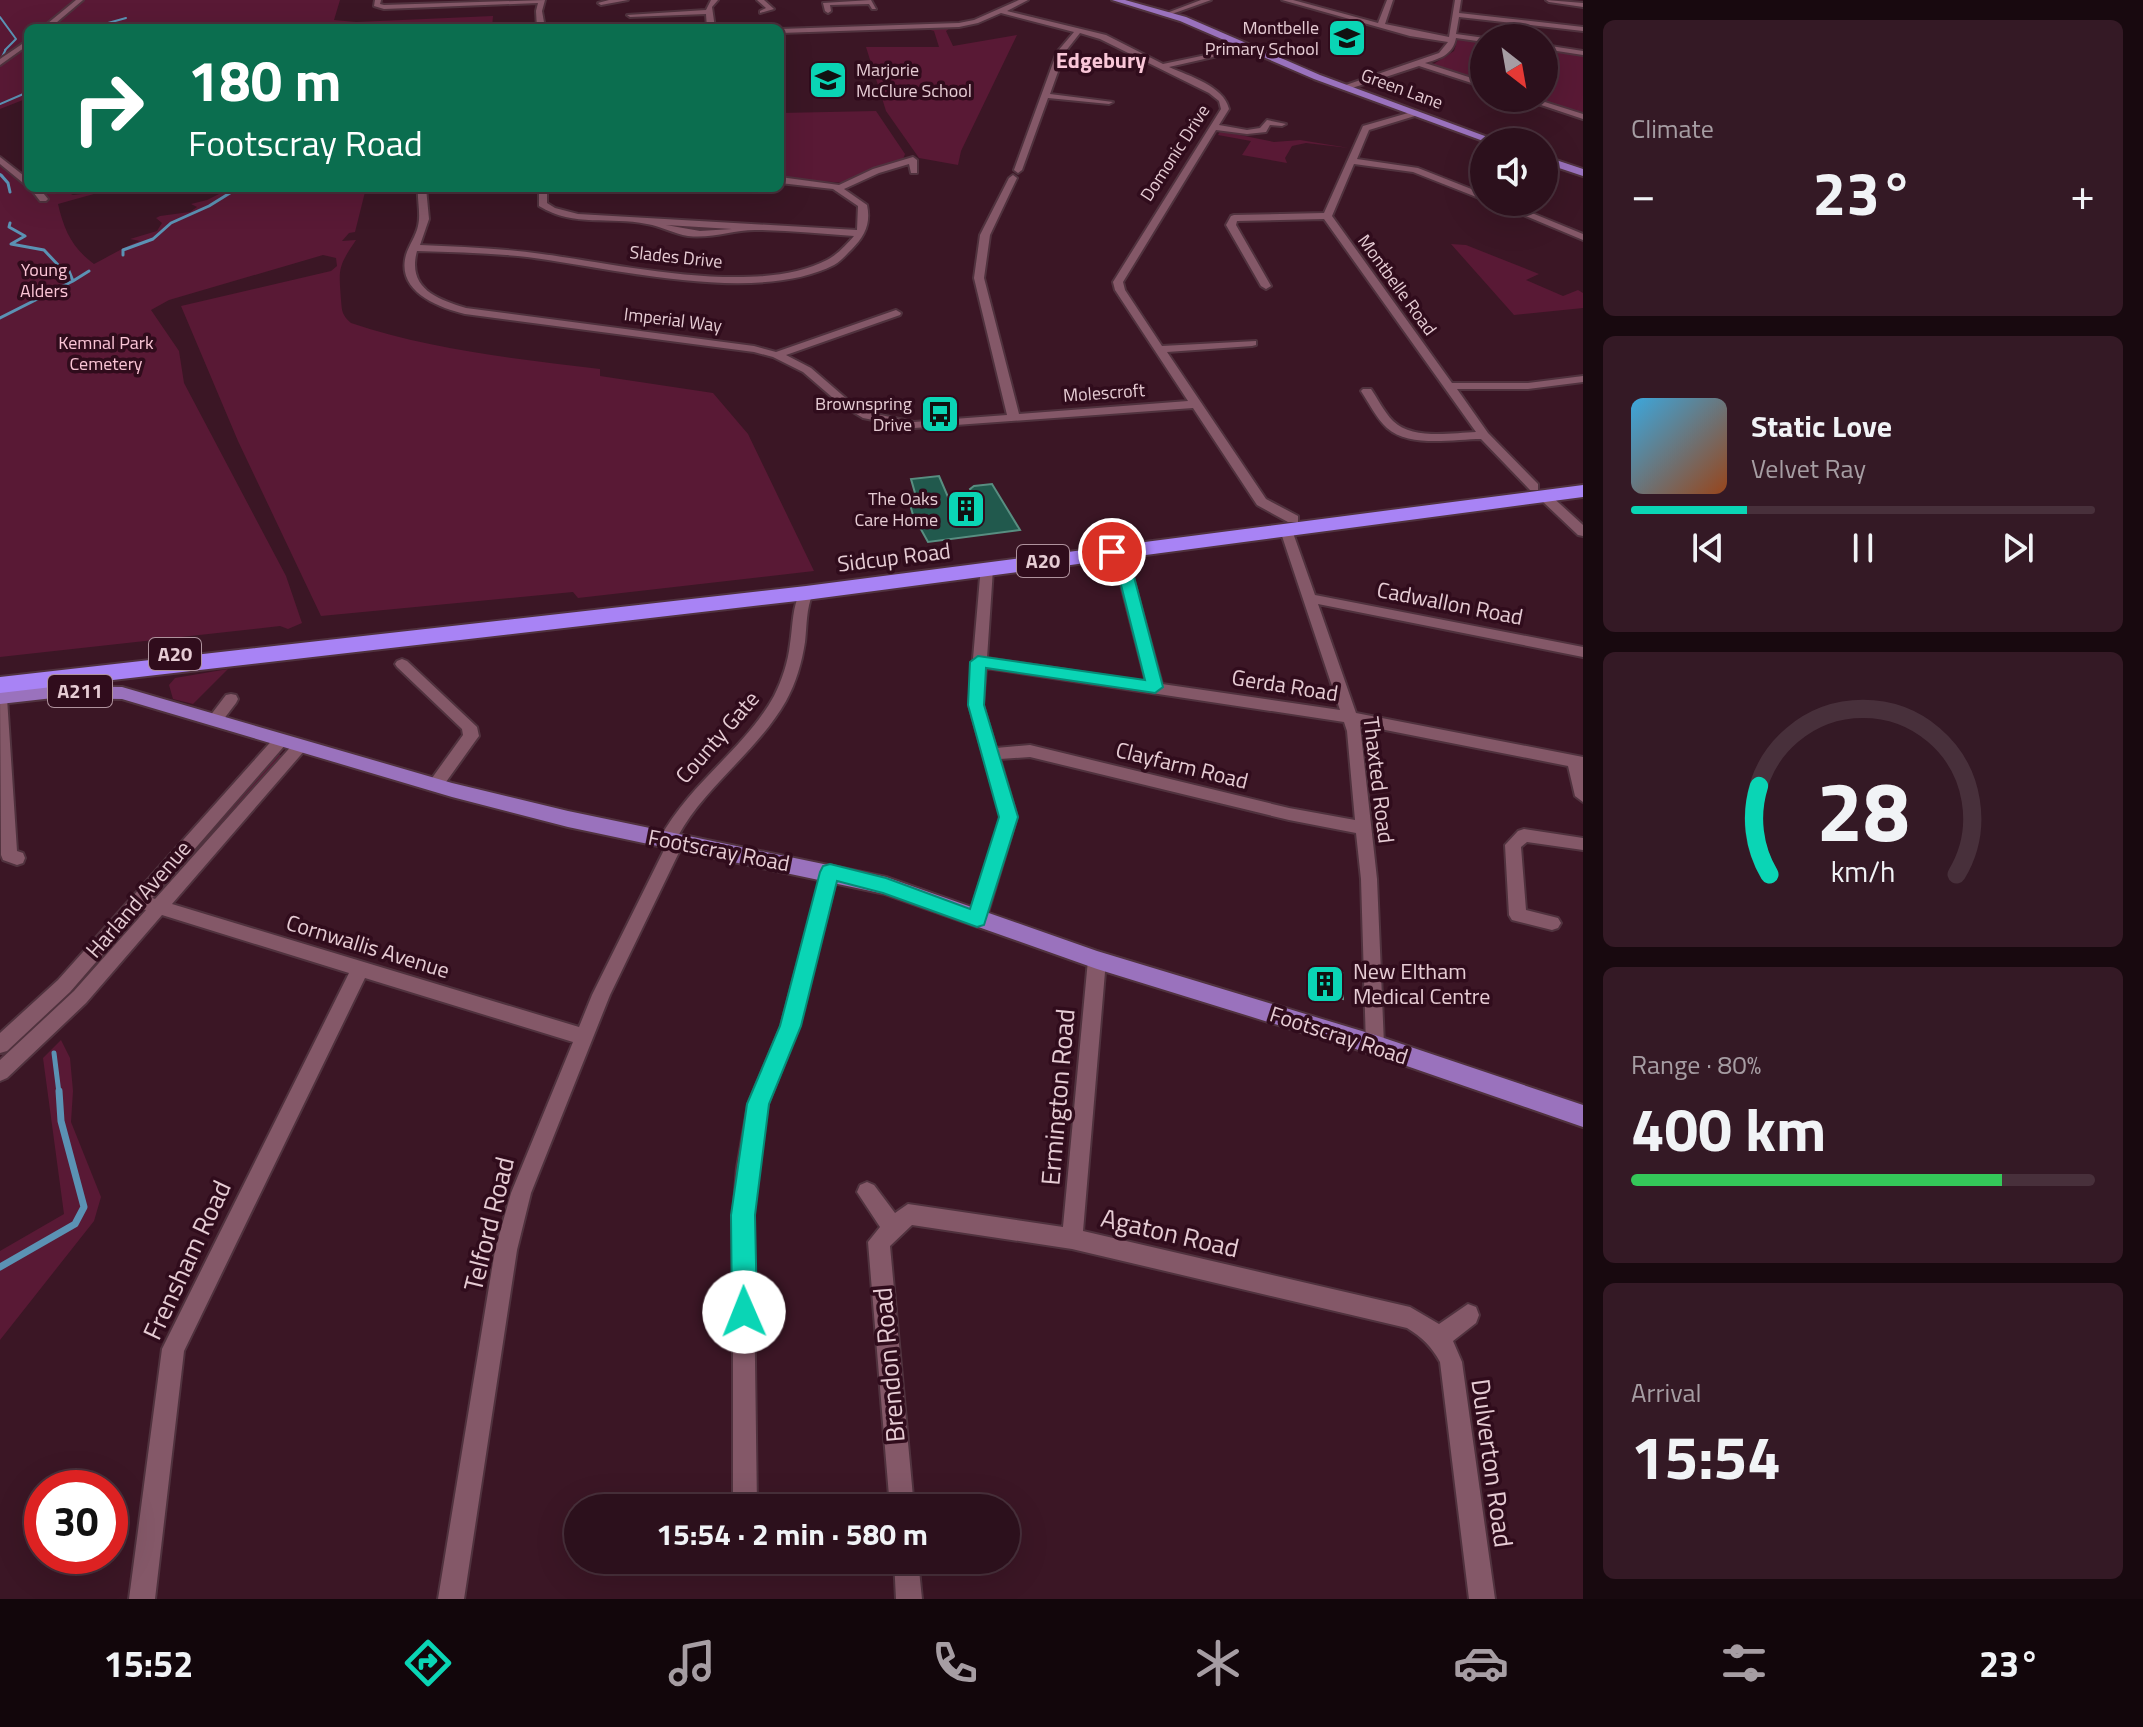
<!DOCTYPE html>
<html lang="en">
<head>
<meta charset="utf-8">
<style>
	:root { --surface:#2c101c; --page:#341925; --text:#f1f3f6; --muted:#a69da3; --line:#48303b; --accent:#0ad5b5 }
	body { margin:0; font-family:"Titillium Web",sans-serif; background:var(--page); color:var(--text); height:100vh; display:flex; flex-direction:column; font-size:30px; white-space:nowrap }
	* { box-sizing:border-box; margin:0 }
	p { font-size:26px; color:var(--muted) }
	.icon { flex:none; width:44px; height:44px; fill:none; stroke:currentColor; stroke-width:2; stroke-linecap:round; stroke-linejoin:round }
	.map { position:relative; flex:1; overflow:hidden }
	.panel { display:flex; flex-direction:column; gap:20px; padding:20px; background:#18090f; width:560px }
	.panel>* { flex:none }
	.top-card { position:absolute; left:24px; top:24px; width:760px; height:168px; border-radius:12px; box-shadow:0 8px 32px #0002,0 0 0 2px var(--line); background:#0b6e4f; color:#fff; overflow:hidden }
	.needle { width:52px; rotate:149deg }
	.buttons { position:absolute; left:1470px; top:24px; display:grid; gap:16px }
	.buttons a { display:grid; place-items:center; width:88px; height:88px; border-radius:50%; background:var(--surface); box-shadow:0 8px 32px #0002,0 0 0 2px var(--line); font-size:40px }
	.speed { position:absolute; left:24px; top:1470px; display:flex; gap:16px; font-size:40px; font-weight:700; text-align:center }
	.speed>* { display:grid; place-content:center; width:104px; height:104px; border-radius:50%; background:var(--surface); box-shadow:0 8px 32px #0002,0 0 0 2px var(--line); line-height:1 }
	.speed .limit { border:12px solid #d22; background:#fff; color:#111 }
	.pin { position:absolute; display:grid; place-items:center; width:68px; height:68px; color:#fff; margin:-34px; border:4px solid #fff; border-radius:50%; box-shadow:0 2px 8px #0007 }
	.me { position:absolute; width:88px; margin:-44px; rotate:359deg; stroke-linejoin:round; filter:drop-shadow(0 0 6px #0008) }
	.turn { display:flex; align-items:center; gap:28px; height:168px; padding:0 32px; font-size:36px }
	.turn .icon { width:104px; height:104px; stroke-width:2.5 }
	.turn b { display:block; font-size:56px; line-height:68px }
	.big { font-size:60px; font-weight:700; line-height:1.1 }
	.panel .tile { flex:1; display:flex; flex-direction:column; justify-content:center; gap:12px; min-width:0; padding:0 28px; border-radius:12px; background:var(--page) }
	.panel .dial { align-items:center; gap:0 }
	.dial svg { height:208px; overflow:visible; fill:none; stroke:var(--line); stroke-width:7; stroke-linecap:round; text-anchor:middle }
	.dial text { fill:var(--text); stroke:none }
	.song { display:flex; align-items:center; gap:24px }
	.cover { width:96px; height:96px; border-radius:12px; background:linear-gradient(135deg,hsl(200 70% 55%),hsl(20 70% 35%)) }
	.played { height:8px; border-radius:4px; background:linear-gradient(90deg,var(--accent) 25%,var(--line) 25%) }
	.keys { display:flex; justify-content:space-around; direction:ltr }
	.heat { display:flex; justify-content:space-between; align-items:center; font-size:44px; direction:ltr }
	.charge { height:12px; border-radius:6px; background:linear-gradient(90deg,#34c759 80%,var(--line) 0) }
	.trip { position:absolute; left:564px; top:1494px; width:456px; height:80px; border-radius:40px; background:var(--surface); box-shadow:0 8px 32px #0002,0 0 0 2px var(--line); font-weight:700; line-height:80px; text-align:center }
	.menu { display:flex; height:128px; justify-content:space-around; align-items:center; background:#12060b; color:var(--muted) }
	.menu .icon { width:56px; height:56px }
	.menu .selected { color:var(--accent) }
	.menu b { font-size:36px; color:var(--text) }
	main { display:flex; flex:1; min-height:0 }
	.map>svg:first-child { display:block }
</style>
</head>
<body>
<main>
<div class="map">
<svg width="1583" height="1599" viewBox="0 0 1583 1599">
	<rect width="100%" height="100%" fill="#3b1625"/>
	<path fill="#591935" d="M0,0H340L334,20L356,22L493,16L492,28H28V98L0,109Z
		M950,28L946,31L953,46L1017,35L961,151L958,165L919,158L886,111L866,47H939L934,31L927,29Z
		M1458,38L1484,42V82L1432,65L1454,51Z
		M1544,49L1583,55V114L1532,98H1544Z
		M876,111L905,154L902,162L846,183L780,178V113Z
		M1220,131L1274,142L1300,140L1349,148L1306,143L1292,146L1285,158L1287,163L1242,155L1251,141L1218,135Z
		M0,161L28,176V188H58L73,195L101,192L58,204C64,230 72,248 94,264C110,256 123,247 140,241L130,239L157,231L162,223L156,218L160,216L190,212L197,207L191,204L207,200L231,188H366L355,232L349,233L342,241L356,240C337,268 339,269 341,300C342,312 342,315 351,323C432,350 516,359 600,369V376L713,393L748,434L814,571L578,598L573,592L321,616L238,441L181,306L331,271L337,266L336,258L323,255L169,300L151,310L179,351L184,383L286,576L302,623L288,629L280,626L0,657Z
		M1451,244L1466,245L1539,274L1526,280L1563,296L1578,290L1583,293V308L1514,315Z
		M228,669L193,704L173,699L169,685L175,678Z
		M277,754L284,756L167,890L159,888Z
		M61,1040L70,1058L73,1091L71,1122L101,1197L94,1221L0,1340V1251L64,1214L43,1058Z"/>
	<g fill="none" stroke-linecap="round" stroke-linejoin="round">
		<path stroke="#5b92b4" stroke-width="2" d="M0,17L16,39L5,50
			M90,28L126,18
			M0,61L6,49
			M0,104L28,92
			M0,174L3,177"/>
		<path stroke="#5b92b4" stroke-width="3" d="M1,175L8,183L10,192
			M123,255V250L153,239L171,223L209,206L238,188
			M73,281L89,271
			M0,318L73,281L69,271L60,267L44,250L11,244L25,236L9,227L10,223"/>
		<path stroke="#5b92b4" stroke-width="5" d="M54,1053L59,1093"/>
		<path stroke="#5b92b4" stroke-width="7" d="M0,1267L75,1224L84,1207L61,1121L59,1091"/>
	</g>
	<path fill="#21594d" stroke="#588e81" stroke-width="2" d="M939,476L948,497L973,495L970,489L974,486L992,484L1020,530L928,542L913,515L909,501L917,500L911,479Z
		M1319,968L1343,973V999L1308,991V974L1319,977Z"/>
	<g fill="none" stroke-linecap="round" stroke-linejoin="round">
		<g stroke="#50323e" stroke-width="4">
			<path id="minor" d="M76,0H83L50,28H42Z
				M375,0H381L380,4L384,5L545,0L542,11L545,28H537L536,11L538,3L384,9L374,6Z
				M609,0H628L601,5L598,3Z
				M711,0H718L712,7L715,28H707L706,14L630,17L627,15L706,10Z
				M757,0H764L774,9L760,13V11L766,8Z
				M871,0L876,9H872L869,4L830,5L831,11L828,13L825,11L823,3Z
				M1019,0H1028L1007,11L1106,35L1163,64L1249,46L1253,48L1169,67C1189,76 1224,86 1229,109L1219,125L1247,130L1260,128L1267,120L1286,124L1282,126L1270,125L1266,132L1247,134L1216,130L1123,282L1125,290L1162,346L1256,341V345L1252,346L1167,352L1266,499L1298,516V522H1288L1257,505L1193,408L914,428L863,418L840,404L803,372L773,357L754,352L465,314C437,307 396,291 406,255C409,245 416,236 418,226C421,213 417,201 418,188H426L429,219L420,245C460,247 502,248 542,254C620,264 755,297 827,260C837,255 847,244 854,236C821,234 788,230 755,230C733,230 712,239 688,236C674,234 661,226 647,224C609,216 575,228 539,206V188H547V203L555,208L578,214L857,230L858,206L833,189L780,183V177L839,185L873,169L913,157L917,160V173H911L909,164L879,173L844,189L867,205C871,223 865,236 852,249C847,254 841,261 834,265C755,305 613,268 527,257C491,253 454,252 417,251C407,288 436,299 466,308L754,346L776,352L896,310L901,313L900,315L786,355L811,368L848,400L871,413L914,422L1007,415L974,278L980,235L1009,178L1013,175L1017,178L990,235L984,278L1019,414L1188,401L1115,290L1113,282L1221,109L1219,101L1209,93L1100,39L1080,33L1065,52L1050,94L1113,102L1109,104L1048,98L1022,170L1018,173L1014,170L1057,52L1074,32L1001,13L978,23L959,27L780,33V29L959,23L974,20ZM666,225L732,229L700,231Z
				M1201,0H1211L1169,15L1164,14Z
				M1282,0H1293L1378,23L1387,0H1393L1385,24L1449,37L1455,0H1461L1459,13L1583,27V31L1459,17L1456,34L1485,38L1484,42L1456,38C1453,55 1439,59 1425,63L1484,82V87L1419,66L1346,90L1343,86L1439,53L1448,42L1410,36Z
				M1546,0L1583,3V7L1549,2Z
				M28,40V45L0,65V59Z
				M1544,45L1583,51V55L1544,49Z
				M1520,98H1532L1583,114V119Z
				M1415,111L1418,115L1369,130L1357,159L1418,168L1484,194V200L1413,172L1354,164L1332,216L1452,383H1528L1583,376V382L1528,389H1457L1488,433L1538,484V490H1530L1481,439C1454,439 1409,448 1387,428C1376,418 1369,403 1361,391L1363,389H1371C1378,399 1384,412 1393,421C1412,440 1452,433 1476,432L1324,219L1237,221L1236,225L1271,286L1266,289L1261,286L1226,225L1231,216L1234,215L1324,213L1363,126Z
				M0,157L28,179V187L0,164Z
				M30,188H39L48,199L46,201H40Z
				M1492,202H1505L1583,234V240Z
				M1544,492L1548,493L1583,525V536L1578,535L1540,499L1538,496Z
				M1286,526L1292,530L1315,595L1583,647V657L1318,604L1356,713L1583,757V802L1575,796L1568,766L1360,725L1377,879L1384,1045L1382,1051L1375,1053L1368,1051L1366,1045L1361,879L1356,833L1289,820L1030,757L1000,759L1017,817L986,919L983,924L977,926L971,924L968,919L1001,817L969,705L981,566H991L993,569L987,658L1146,682L1119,577L1105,552L1112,548L1117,549L1133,577L1162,684L1340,710L1280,530ZM986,668L1344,722L1347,731L1355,820L1289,808L1030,745L996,748L983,705Z
				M806,589L813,593C806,609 807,625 805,642C802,662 796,683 786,701C757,752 706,785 678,836L684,842L610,995L531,1193L517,1250L464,1599H438L495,1250L511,1193L573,1042L365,978L184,1351L155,1599H129L162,1349L349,973L162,915L86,1003L7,1078L0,1081V1060L74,991L146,910L142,909L70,992L7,1051L0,1053V1033L58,980L276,736H286L289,740L286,744L152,898L155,899L295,742H305L308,746L305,750L172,904L579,1027L592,995L666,846L659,840C689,783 744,750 774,696C782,680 788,662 790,644C793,625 792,607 801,590Z
				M402,659L407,661L477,727L479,736L476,740L441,789L435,791L427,785L463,735L462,729L397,667L395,664L397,661Z
				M0,693L7,698L17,851L23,853L25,858L23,863L17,865L3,860L1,855Z
				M231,694L236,695L238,699L236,703L220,724H210L207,720L210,716L226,695Z
				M1524,829L1583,838V850L1527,842L1521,847L1526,910L1558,918L1561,923L1558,928L1552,930L1512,920L1509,915L1505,845L1518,831Z
				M830,865L836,867L838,872L799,1026L768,1104L757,1168L753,1215L757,1508H733V1215L737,1168L748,1104L781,1026L822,872L824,867Z
				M1097,952L1103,955L1106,960L1083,1231L1410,1307L1439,1324L1468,1304L1476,1307L1479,1315L1476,1323L1453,1341L1462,1362L1495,1599H1469L1440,1362C1432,1347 1422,1337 1407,1328L1072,1249L912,1225L890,1246L914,1508H890L868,1242L880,1227L857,1192L860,1185L867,1182L874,1185L895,1213L908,1204L1063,1227L1088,960L1091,955Z
				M894,1560H918L922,1599H896Z"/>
		</g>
		<g stroke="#50323e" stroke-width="4">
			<path id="major" d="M1112,0H1125L1186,17L1320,75L1501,142H1486L1314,79L1180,21Z
				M1544,156L1583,169V176L1544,163Z
				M53,686L122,687L452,783L568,811L886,877L1097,951L1375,1035L1583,1105V1127L1375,1055L1097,969L885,894L568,827L452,797L122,699L53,698L0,704V692Z"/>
		</g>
		<g stroke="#50323e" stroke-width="4">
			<path id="highway" d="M1583,485V497L806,600L0,693V677L806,586Z"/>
		</g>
		<use href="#minor" fill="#845868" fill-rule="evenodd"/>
		<use href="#major" fill="#9a72bd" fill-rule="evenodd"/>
		<use href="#highway" fill="#a883f5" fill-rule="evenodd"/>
	</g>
	<path fill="#0ad5b5" stroke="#068a76" stroke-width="2" d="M1112,547L1117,549L1134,577L1163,687L1155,693L986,668L984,705L1018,817L984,925L977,927L883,893L837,881L801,1026L769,1104L755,1215L757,1312L753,1320L744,1324L735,1320L732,1312L731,1215L747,1104L780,1026L820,872L823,866L830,864L886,878L970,909L999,817L968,705L970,662L978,656L1145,680L1119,577L1104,552Z"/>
	<defs>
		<g id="school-square" transform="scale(2)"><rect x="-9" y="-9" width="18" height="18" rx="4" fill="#0ad5b5" stroke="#300c1c"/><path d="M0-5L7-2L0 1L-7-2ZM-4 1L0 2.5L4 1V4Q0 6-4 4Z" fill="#111"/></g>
		<g id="bus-square" transform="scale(2)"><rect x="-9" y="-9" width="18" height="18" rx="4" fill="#0ad5b5" stroke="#300c1c"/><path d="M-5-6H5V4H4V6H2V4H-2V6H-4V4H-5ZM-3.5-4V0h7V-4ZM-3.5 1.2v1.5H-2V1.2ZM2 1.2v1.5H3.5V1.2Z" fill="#111"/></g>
		<g id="building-square" transform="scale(2)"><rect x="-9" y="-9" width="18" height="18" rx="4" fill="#0ad5b5" stroke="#300c1c"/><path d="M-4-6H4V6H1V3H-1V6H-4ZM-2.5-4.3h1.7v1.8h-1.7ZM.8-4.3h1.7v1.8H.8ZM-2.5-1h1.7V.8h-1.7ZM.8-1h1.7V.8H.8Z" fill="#111"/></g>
	</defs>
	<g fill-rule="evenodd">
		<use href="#school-square" x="1347" y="38"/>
		<use href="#school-square" x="828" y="80"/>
		<use href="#bus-square" x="940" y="414"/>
		<use href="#building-square" x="966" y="509"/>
		<use href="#building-square" x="1325" y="984"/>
	</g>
	<g text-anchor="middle" stroke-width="7" stroke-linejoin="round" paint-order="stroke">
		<g font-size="18" fill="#e6ccd4" stroke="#300c1c" text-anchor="end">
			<text x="1319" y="34">Montbelle<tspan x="1319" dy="21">Primary School</tspan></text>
			<text x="856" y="76" text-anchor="start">Marjorie<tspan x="856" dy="21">McClure School</tspan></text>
			<text x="912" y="410">Brownspring<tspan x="912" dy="21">Drive</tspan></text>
			<text x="938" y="505">The Oaks<tspan x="938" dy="21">Care Home</tspan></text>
		</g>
		<g font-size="18" fill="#e6ccd4" stroke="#300c1c">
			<text transform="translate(1402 89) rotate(20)" y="6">Green Lane</text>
			<text transform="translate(1175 153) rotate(-57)" y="6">Domonic Drive</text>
			<text transform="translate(676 257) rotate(6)" y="6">Slades Drive</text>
			<text transform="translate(1397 285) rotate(54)" y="6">Montbelle Road</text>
			<text transform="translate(673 320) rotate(7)" y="6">Imperial Way</text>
			<text transform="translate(1104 393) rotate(-4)" y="6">Molescroft</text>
		</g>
		<g font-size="18" fill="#fbc5d6" stroke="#300c1c">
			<text x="44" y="276">Young<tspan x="44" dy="21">Alders</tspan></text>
			<text x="106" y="349">Kemnal Park<tspan x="106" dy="21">Cemetery</tspan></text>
		</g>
		<g fill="#300c1c" stroke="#af929d" stroke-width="2">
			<rect x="1017" y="545" width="52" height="32" rx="6"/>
			<rect x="149" y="638" width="52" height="32" rx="6"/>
			<rect x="48" y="675" width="64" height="32" rx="6"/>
		</g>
		<g font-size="20" font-weight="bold" fill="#e6ccd4">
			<text x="1043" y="568">A20</text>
			<text x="175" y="661">A20</text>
			<text x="80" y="698">A211</text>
		</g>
		<g font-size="22" font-weight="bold" fill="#fac7d8" stroke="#300c1c">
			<text x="1101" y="68">Edgebury</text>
		</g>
		<g font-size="22" fill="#e6ccd4" stroke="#300c1c">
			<text transform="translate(894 557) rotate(-7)" y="8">Sidcup Road</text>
			<text transform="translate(1450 603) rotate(11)" y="8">Cadwallon Road</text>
			<text transform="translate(1285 685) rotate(9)" y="8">Gerda Road</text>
			<text transform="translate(717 737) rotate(-49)" y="8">County Gate</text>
			<text transform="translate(1182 765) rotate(14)" y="8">Clayfarm Road</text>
			<text transform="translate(1379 780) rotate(83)" y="8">Thaxted Road</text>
			<text transform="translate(719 850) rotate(11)" y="8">Footscray Road</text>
			<text transform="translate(138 899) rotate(-49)" y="8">Harland Avenue</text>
			<text transform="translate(368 946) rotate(17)" y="8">Cornwallis Avenue</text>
			<text transform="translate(1339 1035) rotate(18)" y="8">Footscray Road</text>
		</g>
		<g font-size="22" fill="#e6ccd4" stroke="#300c1c" text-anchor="start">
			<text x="1353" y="979">New Eltham<tspan x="1353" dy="25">Medical Centre</tspan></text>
		</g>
		<g font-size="26" fill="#e6ccd4" stroke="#300c1c">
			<text transform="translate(1058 1097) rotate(-85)" y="9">Ermington Road</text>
			<text transform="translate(489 1224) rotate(-76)" y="9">Telford Road</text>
			<text transform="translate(1170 1233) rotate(13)" y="9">Agaton Road</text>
			<text transform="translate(187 1260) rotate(-65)" y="9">Frensham Road</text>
			<text transform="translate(889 1365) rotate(-95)" y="9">Brendon Road</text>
			<text transform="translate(1492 1463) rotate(82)" y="9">Dulverton Road</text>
		</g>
	</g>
</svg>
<div class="buttons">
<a><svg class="needle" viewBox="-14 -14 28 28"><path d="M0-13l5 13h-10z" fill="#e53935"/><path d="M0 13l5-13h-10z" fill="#a69da3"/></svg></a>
<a><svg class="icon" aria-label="sound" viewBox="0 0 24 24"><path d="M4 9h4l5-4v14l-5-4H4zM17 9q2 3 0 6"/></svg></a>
</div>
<div class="speed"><div class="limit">30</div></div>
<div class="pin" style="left:1112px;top:552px;background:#d93025"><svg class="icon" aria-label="arrive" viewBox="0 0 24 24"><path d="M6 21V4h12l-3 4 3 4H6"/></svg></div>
<svg class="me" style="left:744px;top:1312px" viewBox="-20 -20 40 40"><circle r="19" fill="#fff"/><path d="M0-13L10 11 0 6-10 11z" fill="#0ad5b5"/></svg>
<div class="trip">15:54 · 2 min · 580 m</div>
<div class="top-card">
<div class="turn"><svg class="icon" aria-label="right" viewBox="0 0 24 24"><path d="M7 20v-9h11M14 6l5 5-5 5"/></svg><div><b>180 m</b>Footscray Road</div></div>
</div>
</div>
<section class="panel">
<div class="tile"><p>Climate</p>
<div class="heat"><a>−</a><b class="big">23°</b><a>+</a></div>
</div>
<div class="tile">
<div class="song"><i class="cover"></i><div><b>Static Love</b><p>Velvet Ray</p></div></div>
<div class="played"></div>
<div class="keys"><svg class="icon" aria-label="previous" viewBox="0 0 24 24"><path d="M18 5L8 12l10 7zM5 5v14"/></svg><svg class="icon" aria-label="pause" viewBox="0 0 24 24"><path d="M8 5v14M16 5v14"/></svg><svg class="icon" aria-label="next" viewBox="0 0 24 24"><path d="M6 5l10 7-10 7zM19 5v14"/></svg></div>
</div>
<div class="tile dial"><svg viewBox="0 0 100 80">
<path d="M14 69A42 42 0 1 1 86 69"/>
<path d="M14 69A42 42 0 0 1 10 35" stroke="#0ad5b5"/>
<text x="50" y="56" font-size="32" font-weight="700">28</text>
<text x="50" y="72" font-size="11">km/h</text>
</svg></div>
<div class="tile"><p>Range · 80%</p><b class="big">400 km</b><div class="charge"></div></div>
<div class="tile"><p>Arrival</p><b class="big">15:54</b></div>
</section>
</main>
<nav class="menu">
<b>15:52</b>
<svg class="icon selected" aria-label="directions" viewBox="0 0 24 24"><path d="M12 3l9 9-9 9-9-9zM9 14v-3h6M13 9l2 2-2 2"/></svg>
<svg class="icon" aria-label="music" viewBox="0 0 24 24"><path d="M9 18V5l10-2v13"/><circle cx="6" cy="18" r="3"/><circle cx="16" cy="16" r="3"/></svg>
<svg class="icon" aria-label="phone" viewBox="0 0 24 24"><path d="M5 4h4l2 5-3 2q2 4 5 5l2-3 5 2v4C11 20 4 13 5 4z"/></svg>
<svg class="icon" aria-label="climate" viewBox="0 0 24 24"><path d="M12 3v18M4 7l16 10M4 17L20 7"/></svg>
<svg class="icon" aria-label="car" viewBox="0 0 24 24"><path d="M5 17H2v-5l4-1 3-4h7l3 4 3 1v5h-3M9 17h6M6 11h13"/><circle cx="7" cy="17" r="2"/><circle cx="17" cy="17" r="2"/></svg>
<svg class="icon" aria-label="filters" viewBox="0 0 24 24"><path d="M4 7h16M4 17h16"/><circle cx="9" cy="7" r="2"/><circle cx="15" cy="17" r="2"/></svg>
<b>23°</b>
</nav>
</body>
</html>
